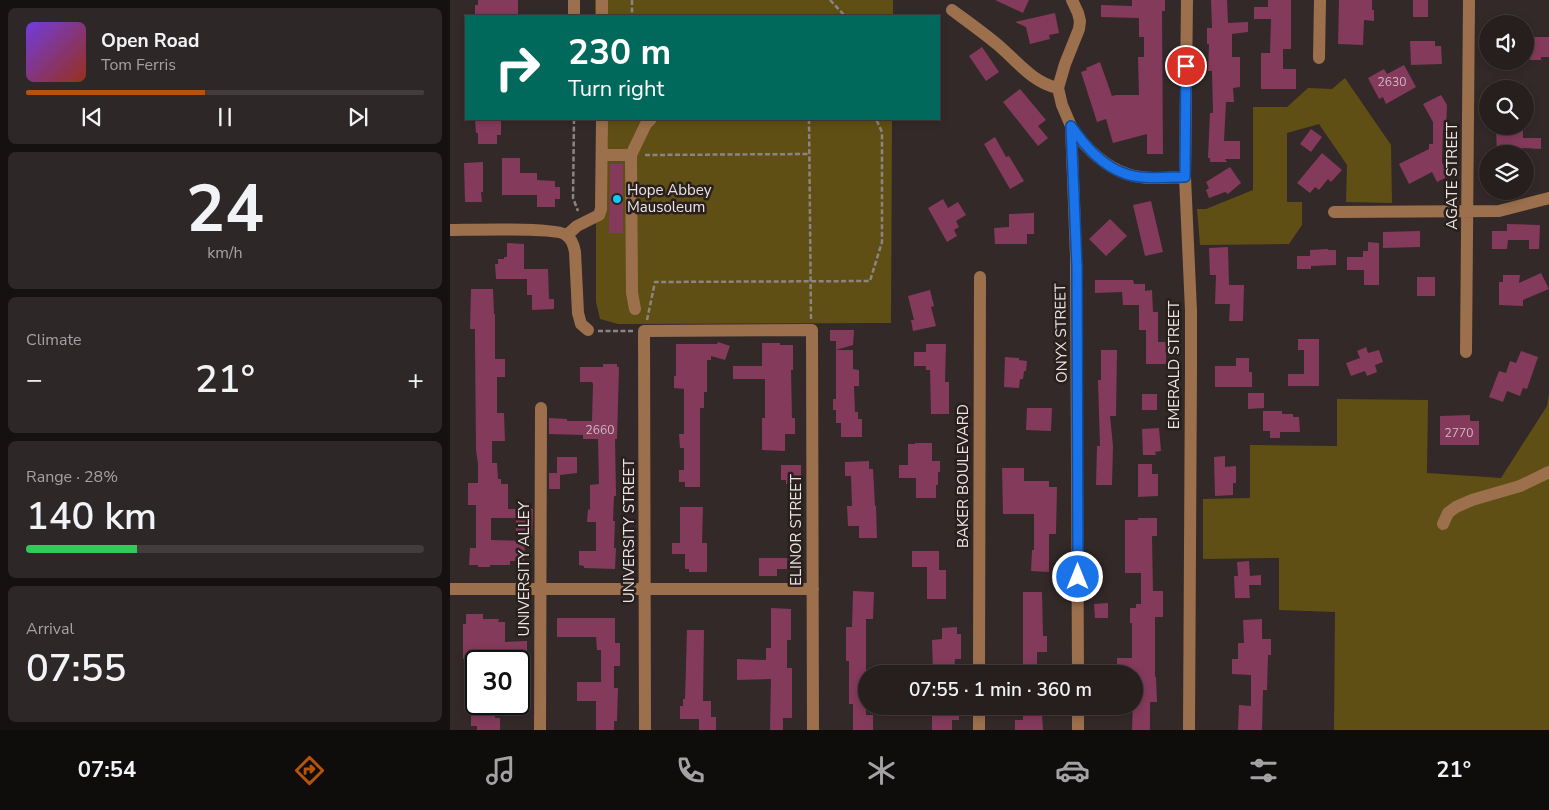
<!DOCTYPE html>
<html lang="en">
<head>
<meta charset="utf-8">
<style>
	:root { --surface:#261f1e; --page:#2e2727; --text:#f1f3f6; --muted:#a4a2a4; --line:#423d3c; --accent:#b45309 }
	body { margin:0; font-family:"Nunito Sans",sans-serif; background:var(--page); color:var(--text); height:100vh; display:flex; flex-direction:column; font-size:19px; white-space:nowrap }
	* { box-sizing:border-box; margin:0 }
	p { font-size:16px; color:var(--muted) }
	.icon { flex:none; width:28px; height:28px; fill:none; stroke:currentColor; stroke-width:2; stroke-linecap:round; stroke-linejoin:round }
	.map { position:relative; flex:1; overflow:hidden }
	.drawer { display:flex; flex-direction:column; gap:8px; padding:8px; background:#151110; width:450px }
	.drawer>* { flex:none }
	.top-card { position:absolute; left:15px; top:15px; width:475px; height:105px; border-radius:0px; box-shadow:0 2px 8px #0003,0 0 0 1px var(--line); background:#00695c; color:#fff; overflow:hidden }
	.tools { position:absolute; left:1029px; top:15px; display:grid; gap:10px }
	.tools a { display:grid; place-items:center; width:55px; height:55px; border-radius:50%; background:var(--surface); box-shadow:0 2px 8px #0003,0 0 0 1px var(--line); font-size:25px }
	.speed { position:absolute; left:15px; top:650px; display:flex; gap:10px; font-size:25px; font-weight:700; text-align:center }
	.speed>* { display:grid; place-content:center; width:65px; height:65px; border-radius:50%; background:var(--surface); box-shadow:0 2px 8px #0003,0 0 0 1px var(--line); line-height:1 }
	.speed .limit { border:2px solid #111; border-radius:8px; background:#fff; color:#111 }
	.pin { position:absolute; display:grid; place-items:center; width:42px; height:42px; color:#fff; margin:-21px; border:2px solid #fff; border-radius:50%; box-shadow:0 1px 5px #0007 }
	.me { position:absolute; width:55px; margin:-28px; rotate:0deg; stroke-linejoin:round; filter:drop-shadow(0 0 4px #0008) }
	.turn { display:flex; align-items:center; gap:18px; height:105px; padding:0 20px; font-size:22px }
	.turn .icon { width:65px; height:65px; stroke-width:2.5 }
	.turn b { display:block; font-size:35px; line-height:42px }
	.big { font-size:38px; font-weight:600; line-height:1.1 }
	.drawer .tile { flex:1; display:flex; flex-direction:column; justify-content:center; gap:8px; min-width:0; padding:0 18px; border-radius:8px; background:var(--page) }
	.drawer .dial { align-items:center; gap:0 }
	.dial b { font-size:65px; line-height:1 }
	.song { display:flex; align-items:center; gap:15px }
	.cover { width:60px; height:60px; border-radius:8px; background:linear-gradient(135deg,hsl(260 70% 55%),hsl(10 70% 35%)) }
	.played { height:5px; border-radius:2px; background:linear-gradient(90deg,var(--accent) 45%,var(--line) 45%) }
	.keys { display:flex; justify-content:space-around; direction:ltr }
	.heat { display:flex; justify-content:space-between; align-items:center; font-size:28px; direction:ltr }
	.charge { height:8px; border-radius:4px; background:linear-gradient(90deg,#34c759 28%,var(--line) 0) }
	.trip { position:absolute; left:408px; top:665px; width:285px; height:50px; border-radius:25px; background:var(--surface); box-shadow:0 2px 8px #0003,0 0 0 1px var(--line); font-weight:600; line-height:50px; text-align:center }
	.tab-bar { display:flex; height:80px; justify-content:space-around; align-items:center; background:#0f0c0c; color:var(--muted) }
	.tab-bar .icon { width:35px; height:35px }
	.tab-bar .active { color:var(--accent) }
	.tab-bar b { font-size:22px; color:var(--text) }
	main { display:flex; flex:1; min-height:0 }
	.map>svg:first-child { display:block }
</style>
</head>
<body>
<main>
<section class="drawer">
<div class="tile">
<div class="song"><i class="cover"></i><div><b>Open Road</b><p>Tom Ferris</p></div></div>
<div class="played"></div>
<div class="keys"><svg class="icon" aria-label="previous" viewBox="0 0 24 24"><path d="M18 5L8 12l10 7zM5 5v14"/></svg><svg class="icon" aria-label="pause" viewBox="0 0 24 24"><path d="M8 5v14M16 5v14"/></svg><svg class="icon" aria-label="next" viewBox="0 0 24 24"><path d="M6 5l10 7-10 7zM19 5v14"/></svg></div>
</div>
<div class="tile dial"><b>24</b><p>km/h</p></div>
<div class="tile"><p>Climate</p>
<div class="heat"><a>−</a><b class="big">21°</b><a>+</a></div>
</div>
<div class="tile"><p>Range · 28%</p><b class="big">140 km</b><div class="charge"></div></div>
<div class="tile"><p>Arrival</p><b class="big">07:55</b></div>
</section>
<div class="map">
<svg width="1099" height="730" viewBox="0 0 1099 730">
	<rect width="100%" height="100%" fill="#332928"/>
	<path fill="#604f14" d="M145,0H443V16H145Z
		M895,78L941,145L942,203L896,202L897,165L869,124L837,133V202H852V225L839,244L750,245L747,209H756L803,190V107H837L858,88L882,89Z
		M146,119H442L441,323L168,324L150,319L146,302Z
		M1099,394V730H884L885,612L829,610V558L753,559V499L800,498V445L887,446V399L978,400L977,473L1051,478L1097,406Z"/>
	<path fill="#843a5b" d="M28,0H68V16H25V5H28Z
		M545,0H579L573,13Z
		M682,0H715V11H712L713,154H697V134L663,143L656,119L647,122L631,72L637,70L636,68L650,62L662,96L666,95H689L688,57H694V37H689V18L651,17V5L682,6Z
		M761,0H777L778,23L798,22V32L782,34V57H790V87L783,88L784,102H776L774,141H790V159H775L777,162H760V158H758L760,113H763L762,71H758L759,44H757V28H762Z
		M818,0H841V49H833V69H846V89H811V53H820L821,19H804V7H818Z
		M889,0H922V10H924V21L914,20L913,45L888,44Z
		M963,0H978V17H963Z
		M605,13L609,33L599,35L600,39L580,44L576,27L565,22Z
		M1080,37H1099V57H1091V60H1080Z
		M960,41H985V46H991L992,64L961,65Z
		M532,47L549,72L536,81L519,56Z
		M954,65L966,87L936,104L933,97L929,99L918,78L934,69L937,74Z
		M570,89L596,120L588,126L598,138L588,146L553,102Z
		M991,95L997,105L996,130H993L992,163L995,166V178L987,182L982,172L959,184L949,164L979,149V144H983V122L973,104Z
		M25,120H51V135H47V144H28V133H26Z
		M1046,126H1073V138H1091V149L1072,148V154H1047Z
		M861,129L872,137L861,152L850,144Z
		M545,137L556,157L559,156L574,181L560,189L534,144Z
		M872,153L892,170L881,182L878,179L869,190L865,187L860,193L847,183Z
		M52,158H70V173H87V180L105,181V187H110V199H105V207H87V195H52Z
		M33,162V192H31L32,202H15L14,163Z
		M160,164H173V233H159Z
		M780,167L791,183L778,194L775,192L759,198L756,190L759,188L756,182Z
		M493,199L498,208L508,202L516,215L506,221L509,227L504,230L507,236L497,242L478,208Z
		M701,201L713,252L695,256L683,205Z
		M584,213V234H577V244H545L544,228L559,227V214Z
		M660,219L677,236L656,256L639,239Z
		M1057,224L1090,225L1089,249H1079V240H1058L1057,249H1042V231H1057Z
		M970,231V247L933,248V232Z
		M918,242L929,243V285H914V270H897V257H913V251H918Z
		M57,243L74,244V269H98L99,299H104V309L82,310V295H77V279H46L45,264H48V259H54V257H57Z
		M778,247L779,285H794L793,321H779L780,304H765L766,275H760L759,248Z
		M878,249V250H886V265L861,266V269H847V256H860V250Z
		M1091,273L1099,289L1073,300V306L1049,305V282H1053V275H1070L1069,283Z
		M967,277H985V296H967Z
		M645,280H683L684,284H695V291L702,290L703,312H708V342H720V354H716V364H696V330H689V305H673L672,292L645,293Z
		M21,289H43L44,314H45V359H55V377H47V413H54L55,441H42V463H47L48,479H51V484H58V509H83L82,536H66V518H41V540L75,541L74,561H60V565H40V567H28V565H19L20,548H26V505H18V483H28V464L26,450L25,344V329H20Z
		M480,290L484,306L481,307L486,326L463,331L461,320H464L458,296Z
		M380,330H404L403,345L386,350V341H380Z
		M848,339H869V386H838V374H854V350H848Z
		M268,342L280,346L275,360L261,356V360H257V392H254V408H250V487H235V482H229V470H234V448H230L229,434H234V389L224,388V376H226V344H267Z
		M312,343H330V345H343V370H341L342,418H345V434H335V451L312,450V418H315V379H283V366H312Z
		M476,344H496L495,382H499V414H481L480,370H476V366H464V352H476Z
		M916,347L918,353L929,350L933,362L925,365L927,372L917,376L915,371L901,376L896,363L910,358L907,351Z
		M386,350H403V369L409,370V386H404L405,412H408V419H412V437H391V423H386V410H383V399H386Z
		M651,350H667L666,416H660L663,446L662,485H646L647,446H650L648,380H651Z
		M1071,351L1088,357L1077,389L1073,388L1070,396L1057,391L1053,402L1039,397L1049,371L1056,373L1060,361L1066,363Z
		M555,357L569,358V360L577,361L576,371H574L573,379H570L569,388L554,387Z
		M786,358H799V372H802V387H765V366H786Z
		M153,364H167V367H169L167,439H165L166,496H164L163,521H165L164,548H166L165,569L134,568V566L129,565V551H146V522H137L138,509L140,510V485L149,484L148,439H133V435L99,434V418L117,419V421H142L143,384L142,382H130V367H153Z
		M798,393H814V408L798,409Z
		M692,394H707V410H692Z
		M577,408H602L601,431L576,430Z
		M813,411H832V414H843V417H849L850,432H830V438H820V431H813Z
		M1020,415V421H1029V445H990V416Z
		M709,428L711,451L705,452L706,455H693L692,429Z
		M465,443H482V461H490V472H488V485H486V498H466V478H449V465H458V444H465Z
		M775,456V467L786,466V483H783V495L765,496L764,457Z
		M107,457H127V473L110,475V489H99V473H107Z
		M419,461V469H423L425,506H426L427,538H409V526H398L397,506H402L401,476H395V462Z
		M688,464H702V474H708V496L688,497Z
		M331,465H351V484H336V480H331Z
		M552,468H574V481H599V487H607L606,534H599V572L581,571L582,550H584V514H553Z
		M230,507H253L252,543H257V572H239V569H235V554H222V543H230Z
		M688,518H707V536H702L703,591H713V617H705V677H706L707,702H700V730H682L684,670H667V658H682V623H680V608H686V604H691V573H675V520H688Z
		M462,551H489V570H496V599H477V567H462Z
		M309,558H337V569H327V576H309Z
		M799,561L800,576L811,575V585H799L800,598H785L784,576H788L787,562Z
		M403,591L424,592L423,619H416V715H423V730H403V704H399V661H396V627H402Z
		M573,592H592L593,636H597V652H587V674H573Z
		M658,603V618H645L644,604Z
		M321,608L341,609V640H337V668H342V718H333V730H320L321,679L287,680V659L316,660V648H321Z
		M16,614H33V619H49L48,622H55V642L77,641V655L36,656V659H13V624H16Z
		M107,618H165V643H170V666H164V688H168L167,721H164V730H146V701H127V682H151V650H147L146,637H107Z
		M812,619V639H821V655H818L817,690H813L812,730H788L789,705L801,706V675L782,674V659H788V643H794L793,620Z
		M507,627V634H511V659H505L504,674H483L482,640L492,639V628Z
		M237,630H254L253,701H261V717H266V730H249V719H230V706H233V699H235Z
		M482,706H509V720H502V730H482Z
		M25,707H45V718H50V730H27V726H21V713H25Z
		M573,714H592L593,730H565V720H573Z"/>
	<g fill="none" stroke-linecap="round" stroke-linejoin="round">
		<path stroke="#8c8483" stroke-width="2.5" stroke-dasharray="5 2.5" stroke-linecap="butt" d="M182,0V16
			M380,0L395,16
			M124,119L123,198L128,211
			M359,119L361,319
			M195,155L359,154
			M197,320L205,282L420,281L432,242V132L426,119
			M148,331H183"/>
		<path stroke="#9c704c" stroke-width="12" d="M622,0L628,13L630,21L629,29L615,64L608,88L612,105L621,126L626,256L628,674
			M737,0L735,177L741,311V367L739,730
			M502,10C517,21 534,33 548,45C567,61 583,83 608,88
			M124,16V0
			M152,16V0
			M869,58L870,0
			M621,127C635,147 653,166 677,174C695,180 716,178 735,177
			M152,155H181L182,293L185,309
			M181,155L196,124L201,119
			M884,212L1049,211L1099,198
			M0,230C18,230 107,227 116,235C122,239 124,246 125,252L128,313L131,324L138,330
			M117,235L127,226L149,215L151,209L152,119
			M1016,352L1019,0
			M993,524L998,513L1006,507L1022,500L1070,486L1099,472
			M0,589H363
			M529,674L530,277
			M90,730L91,408
			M195,730L194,331L362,330L363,730
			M529,730V706
			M628,730V706"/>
	</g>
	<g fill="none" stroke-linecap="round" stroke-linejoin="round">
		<g stroke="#114b97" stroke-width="12">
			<path id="route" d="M628,577L627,267L621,126C635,146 652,166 676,174C694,180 716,177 735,177L736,66"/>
		</g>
		<use href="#route" stroke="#1a73e8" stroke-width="9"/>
	</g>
	<circle fill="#08cbf9" stroke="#29201e" stroke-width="2" cx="167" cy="199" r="5"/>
	<g text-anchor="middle" stroke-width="5" stroke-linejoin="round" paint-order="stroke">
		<g font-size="12" fill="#d1bac2">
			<text x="942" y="86">2630</text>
			<text x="150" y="434">2660</text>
			<text x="1009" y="437">2770</text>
		</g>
		<g font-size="15" fill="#ebe5e4" stroke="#29201e">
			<text transform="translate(1002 176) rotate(-90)" y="5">AGATE STREET</text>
			<text transform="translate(611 333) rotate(-91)" y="5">ONYX STREET</text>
			<text transform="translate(724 365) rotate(-90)" y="5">EMERALD STREET</text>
			<text transform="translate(513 476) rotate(-90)" y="5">BAKER BOULEVARD</text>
			<text transform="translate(346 530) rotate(-90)" y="5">ELINOR STREET</text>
			<text transform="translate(179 531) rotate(-90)" y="5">UNIVERSITY STREET</text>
			<text transform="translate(74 569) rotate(-90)" y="5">UNIVERSITY ALLEY</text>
		</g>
		<g font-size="15" fill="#ebe5e4" stroke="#29201e" text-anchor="start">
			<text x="177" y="195">Hope Abbey<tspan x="177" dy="17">Mausoleum</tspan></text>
		</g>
	</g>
</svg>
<div class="tools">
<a><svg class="icon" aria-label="sound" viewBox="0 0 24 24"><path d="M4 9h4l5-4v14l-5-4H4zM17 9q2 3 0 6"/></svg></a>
<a><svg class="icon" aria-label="search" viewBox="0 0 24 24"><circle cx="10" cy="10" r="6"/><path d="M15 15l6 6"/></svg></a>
<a><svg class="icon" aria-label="layers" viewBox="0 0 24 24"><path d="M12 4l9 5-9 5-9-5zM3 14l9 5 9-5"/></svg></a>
</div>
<div class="speed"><div class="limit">30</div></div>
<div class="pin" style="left:736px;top:66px;background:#d93025"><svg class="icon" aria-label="arrive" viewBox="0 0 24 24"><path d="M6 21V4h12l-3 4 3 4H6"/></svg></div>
<svg class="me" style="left:628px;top:577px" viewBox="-20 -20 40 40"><circle r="17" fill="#1a73e8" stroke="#fff" stroke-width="3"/><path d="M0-11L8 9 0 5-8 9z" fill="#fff"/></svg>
<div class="trip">07:55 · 1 min · 360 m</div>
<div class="top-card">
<div class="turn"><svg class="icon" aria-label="right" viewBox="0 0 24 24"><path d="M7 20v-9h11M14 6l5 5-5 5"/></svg><div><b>230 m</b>Turn right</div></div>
</div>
</div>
</main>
<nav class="tab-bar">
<b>07:54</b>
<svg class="icon active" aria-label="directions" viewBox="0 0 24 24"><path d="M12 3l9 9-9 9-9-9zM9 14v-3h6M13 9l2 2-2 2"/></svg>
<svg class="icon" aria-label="music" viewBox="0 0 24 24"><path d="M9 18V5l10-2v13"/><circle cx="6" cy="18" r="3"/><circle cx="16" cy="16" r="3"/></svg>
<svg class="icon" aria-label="phone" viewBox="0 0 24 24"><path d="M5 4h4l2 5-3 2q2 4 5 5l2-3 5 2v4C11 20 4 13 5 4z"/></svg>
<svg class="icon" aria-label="climate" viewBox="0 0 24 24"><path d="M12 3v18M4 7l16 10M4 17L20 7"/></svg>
<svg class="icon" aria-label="car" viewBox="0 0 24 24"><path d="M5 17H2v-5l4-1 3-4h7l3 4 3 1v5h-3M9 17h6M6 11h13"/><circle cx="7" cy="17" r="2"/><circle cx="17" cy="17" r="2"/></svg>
<svg class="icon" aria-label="filters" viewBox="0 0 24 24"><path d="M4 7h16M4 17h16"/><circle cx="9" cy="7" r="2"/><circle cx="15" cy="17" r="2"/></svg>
<b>21°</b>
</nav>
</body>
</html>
